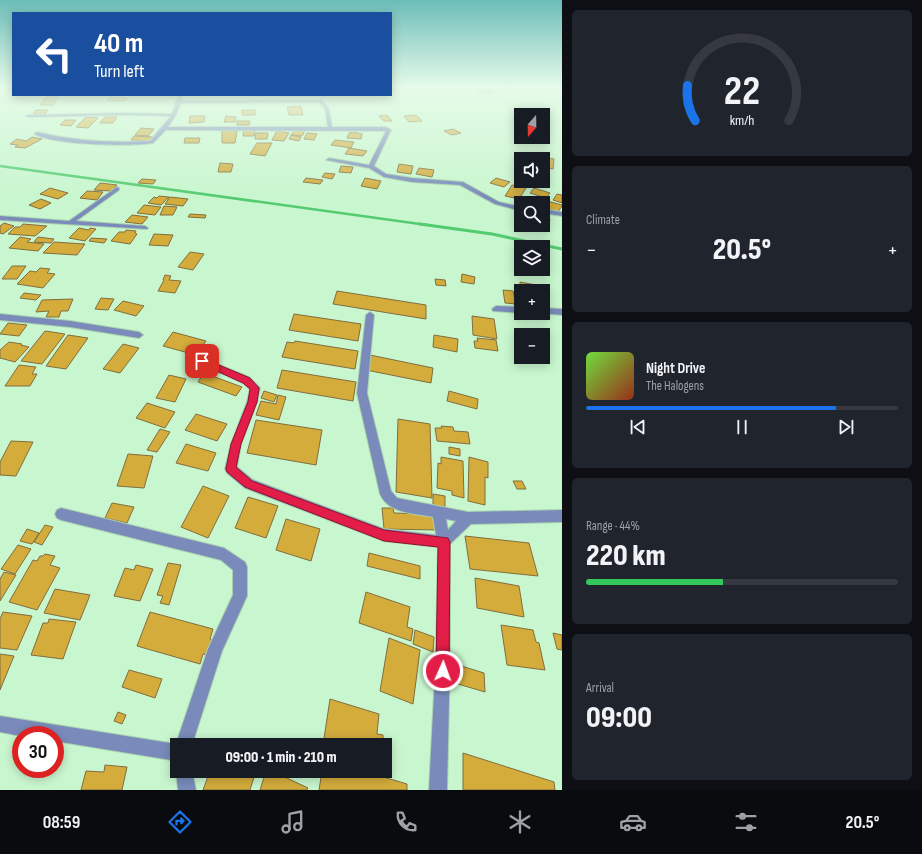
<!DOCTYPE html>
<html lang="en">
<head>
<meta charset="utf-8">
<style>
	:root { --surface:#171b24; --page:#20242c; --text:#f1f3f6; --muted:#9ea1a6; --line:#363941; --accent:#1a73e8 }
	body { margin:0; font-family:"Sofia Sans Condensed",sans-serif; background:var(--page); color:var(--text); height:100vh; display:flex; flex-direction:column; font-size:15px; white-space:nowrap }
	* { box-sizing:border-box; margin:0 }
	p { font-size:13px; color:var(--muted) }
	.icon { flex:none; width:22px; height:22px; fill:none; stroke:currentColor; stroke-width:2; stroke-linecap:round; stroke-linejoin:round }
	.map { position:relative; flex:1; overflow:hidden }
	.drawer { display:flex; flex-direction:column; gap:10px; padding:10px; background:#0d0f14; width:360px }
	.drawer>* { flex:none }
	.guide { position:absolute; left:12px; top:12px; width:380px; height:84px; border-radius:0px; box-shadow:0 2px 10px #0003; background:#1a4fa0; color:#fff; overflow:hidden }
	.needle { width:26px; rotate:200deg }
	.buttons { position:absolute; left:514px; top:108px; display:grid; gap:8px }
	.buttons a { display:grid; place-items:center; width:36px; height:36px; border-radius:0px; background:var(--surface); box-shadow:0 2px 10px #0003; font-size:20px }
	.speed { position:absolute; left:12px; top:726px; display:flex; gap:8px; font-size:20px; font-weight:700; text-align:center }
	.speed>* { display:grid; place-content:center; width:52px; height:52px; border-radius:50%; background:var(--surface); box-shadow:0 2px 10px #0003; line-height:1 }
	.speed .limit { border:6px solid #d22; background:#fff; color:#111 }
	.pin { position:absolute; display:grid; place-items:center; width:34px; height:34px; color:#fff; margin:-17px; border-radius:8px; box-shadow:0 2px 6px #0006 }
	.me { position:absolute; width:44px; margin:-22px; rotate:2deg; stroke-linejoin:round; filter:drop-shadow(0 0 3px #0008) }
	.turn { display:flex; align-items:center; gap:14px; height:84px; padding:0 16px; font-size:18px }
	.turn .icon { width:52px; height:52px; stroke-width:2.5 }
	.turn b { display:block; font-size:28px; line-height:34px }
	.big { font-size:30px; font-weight:800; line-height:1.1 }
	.drawer .widget { flex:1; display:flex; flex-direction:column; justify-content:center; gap:6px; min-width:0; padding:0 14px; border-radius:6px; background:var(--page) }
	.drawer .dial { align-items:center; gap:0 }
	.dial svg { height:104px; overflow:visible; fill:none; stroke:var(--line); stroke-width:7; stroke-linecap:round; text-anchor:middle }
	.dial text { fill:var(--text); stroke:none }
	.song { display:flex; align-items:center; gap:12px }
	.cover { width:48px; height:48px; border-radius:6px; background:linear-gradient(135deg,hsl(100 70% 55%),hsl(10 70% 35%)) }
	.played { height:4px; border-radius:2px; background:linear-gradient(90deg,var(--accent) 80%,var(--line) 80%) }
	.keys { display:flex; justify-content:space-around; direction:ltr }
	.heat { display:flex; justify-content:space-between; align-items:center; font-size:22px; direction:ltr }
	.charge { height:6px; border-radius:3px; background:linear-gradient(90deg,#34c759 44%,var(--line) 0) }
	.trip { position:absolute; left:170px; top:738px; width:222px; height:40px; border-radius:0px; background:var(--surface); box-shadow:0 2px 10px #0003; font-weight:800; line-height:40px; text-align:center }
	.tab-bar { display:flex; height:64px; justify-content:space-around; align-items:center; background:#090b0e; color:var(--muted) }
	.tab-bar .icon { width:28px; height:28px }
	.tab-bar .on { color:var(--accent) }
	.tab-bar b { font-size:18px; color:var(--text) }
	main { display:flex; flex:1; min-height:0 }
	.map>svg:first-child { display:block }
</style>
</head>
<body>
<main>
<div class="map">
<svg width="562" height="790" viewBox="0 0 562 790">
	<rect width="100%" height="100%" fill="#c8f6ce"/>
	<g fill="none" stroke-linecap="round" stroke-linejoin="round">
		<path stroke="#53cb70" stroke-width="2.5" d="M0,166L427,225"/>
		<path stroke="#53cb70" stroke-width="3" d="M420,224L492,234L562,249"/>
	</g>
	<path fill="#d3ac3c" stroke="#816e3d" d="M479,89L492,90L490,94L477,92Z
		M46,97H58L53,105H40Z
		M110,97L128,98L125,101H107Z
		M301,106L303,115H289L287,107Z
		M36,110H48L45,114H33Z
		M242,110H255V115H242Z
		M387,115L392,121H384L379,116Z
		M416,115L422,121L409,122L404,116Z
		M190,116H205L204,122L189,123Z
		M226,116L236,117L235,122H224Z
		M86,117L98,118L88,128L76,127Z
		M105,117H117L113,123H100Z
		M65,120H76L71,126L60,125Z
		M237,121H250L249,125H237Z
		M141,128L154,129L148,136L135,135Z
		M453,129L461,133L452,135L444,131Z
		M244,130H255L254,136H243Z
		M295,130L305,131L302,136L291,135Z
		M222,131H237L235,143H222Z
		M277,131L289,133L284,141L272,140Z
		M353,132L362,134L361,139L347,138L349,133Z
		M256,133H268L267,139H255Z
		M307,133L317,134L314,140L304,139Z
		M291,135L301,137L299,141L289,139Z
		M134,136L153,137L150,141L131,140Z
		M32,137L42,139L25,148L15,147L18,145L10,144L17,139L26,141Z
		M185,138H200L199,143H184Z
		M335,140L354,142L351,148L331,145Z
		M257,143H272L265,156L250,154Z
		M349,148L367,151L363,156L345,154Z
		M540,157L554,159L553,169L543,167V159H540Z
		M220,163L233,164L231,172H218Z
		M399,164L413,166L411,174L397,172Z
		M341,166L353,167L351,173L339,172Z
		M419,168L434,170L432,177L416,174Z
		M325,173L335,174L332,179L322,177Z
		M306,178L323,180L320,184L303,182Z
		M365,178L381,181L377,189L361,186Z
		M496,178L510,182L504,187L490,183Z
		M142,179L156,180L153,184L138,183Z
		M100,183L117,185L111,191L94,190Z
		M512,185L526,188L519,199L505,196Z
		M50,188L68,193L58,199L40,194Z
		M534,188L550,193L546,198L530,193Z
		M87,191L103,192L97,200L80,198Z
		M557,194L562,195V203L553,200Z
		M159,196L169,197L161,205L148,203L154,197L157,198Z
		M170,197L188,199L183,206L165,204Z
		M41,199L51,203L40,209L29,205Z
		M547,201L562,205V206L558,212L543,208Z
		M144,205L161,207L155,215L137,213Z
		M164,206L177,207L173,215H160Z
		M190,214L206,215L205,218L188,217Z
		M132,215L148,217L142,224L125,222Z
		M543,217L550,219L548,227L541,225H543Z
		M4,223L14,226L3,234L0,233V226Z
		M23,224L47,226L35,236L8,234L15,227H20Z
		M79,228L89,230L90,228L96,229L85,241L69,238Z
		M126,230L136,231L135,233L137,234L130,244L111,241L119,232H125Z
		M154,234L173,235L168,246L149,245Z
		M20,237L31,239L27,242L44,244L38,251L9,248Z
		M38,237L54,239L51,243L34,242Z
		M91,238L107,239L104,243L89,241Z
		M54,242L85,244L77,255L43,253Z
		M190,252L204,254L193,270L178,267Z
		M12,266H26L17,279H2Z
		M40,268L50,269L47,273L55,274L43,288L17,284L30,271L36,272Z
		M462,274L475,277L474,284L461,282Z
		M165,275L171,276L169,280L181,281L175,293L158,291L164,280H163Z
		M435,279L445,280L446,286L436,285Z
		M520,282L536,285L538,290L520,288Z
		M503,290L513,291L516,304L505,303Z
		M337,291L426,305V319L333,304Z
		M24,293L41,295L36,300L20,298Z
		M101,298L114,299L108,310L95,309Z
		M73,299L68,311H61L59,317H46L49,311L36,312L42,300Z
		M123,301L144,306L136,316L114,310Z
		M294,314L361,324L358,341L289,330Z
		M472,316L494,319L497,339L473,335Z
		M8,323L27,325L19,336L0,334Z
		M45,331L65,334L42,364L21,361Z
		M173,332L206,341L196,355L163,346Z
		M68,335L88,338L66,369L46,366Z
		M434,335L458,339L457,352L433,347Z
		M477,338L496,340L498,351L475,348L474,341H478Z
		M295,341L358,351L355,369L282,357L287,342L294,343Z
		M9,342L22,344L21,345L29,347L15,362L0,358V350Z
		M123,344L139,348L120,373L103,369Z
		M370,355L433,368L431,383L366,370Z
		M19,365L36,367L32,374H37L30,386H5Z
		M282,370L356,382L353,401L277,388Z
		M204,373L242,387L236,396L198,382Z
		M169,375L186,379L175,402L156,398Z
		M264,391L277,395L274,402L261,398Z
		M449,391L478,399L477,409L447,401Z
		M278,395L286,397L279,420L256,415L261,401L276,404Z
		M147,403L175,412L165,428L136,418Z
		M196,414L227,424L217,441L185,430Z
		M398,419L430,424L432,498L396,492Z
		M256,420L322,430L316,465L247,453Z
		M441,426L453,427L454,431L468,432L470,444L437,441L435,428H442Z
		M160,429L170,432L157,452L147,450Z
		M11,441L33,442L16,476L0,475V462Z
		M186,444L216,453L208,471L176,463Z
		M449,447L460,449V456L449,454Z
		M128,454L153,456L144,488L117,486Z
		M441,457L463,461L464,498L452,495V491L437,488L438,463L441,464Z
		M469,457L488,462V478L485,477V505L468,501Z
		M513,481H522L526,489H517Z
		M203,486L229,496L208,538L181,527Z
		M433,494L445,496V508L433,505Z
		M248,497L278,506L266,538L235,528Z
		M112,503L134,507L127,523L105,518Z
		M382,508H393L394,513L434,514L437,530L384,529Z
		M286,519L320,529L311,561L276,550Z
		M45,525L53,527L42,545L34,542Z
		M27,529L39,533L32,544L20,541Z
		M465,536L529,543L538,576L470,569Z
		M18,545L31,549L15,574L1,569Z
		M369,553L420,566V579L367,566Z
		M45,554L55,556L50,565L60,568L37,610L9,602L33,560L37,561L40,556H43Z
		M168,563L181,565L169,605L160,603L163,596L157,595Z
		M136,565L153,569L140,601L114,596L125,568L134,570Z
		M4,572L16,575L0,601V579Z
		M475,578L519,586L524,617L477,608Z
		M55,589L90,595L80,620L44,613Z
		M366,592L410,607L407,627L413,629L411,641L359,623Z
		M3,612L32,616L17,650L0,648V619Z
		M150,612L213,629L210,639L213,640L208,655L203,654L200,664L137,646Z
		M49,619L76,622L63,659L31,655L43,623H48Z
		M501,625L533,630L536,642L539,643L545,670L507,665Z
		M415,630L434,637L433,652L413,644Z
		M553,633L562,635V650L557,649Z
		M389,638L420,650L413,704L380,691Z
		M0,654L14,656L0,690Z
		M458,665L484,673L485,692L458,684Z
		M129,670L162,679L155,698L122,687Z
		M330,699L379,714L377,734L383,735V745H323Z
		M118,712L126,715L122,724L114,721Z
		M463,753L554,782L555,790H463Z
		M105,765L127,767L122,790H81L86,771L104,772Z
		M210,771H256L250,790H203Z
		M266,771H272L308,788L307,790H260Z
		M322,771H363L407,784V790H319Z"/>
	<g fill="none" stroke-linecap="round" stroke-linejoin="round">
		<g stroke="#a9d1ae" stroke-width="2">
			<path id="minor" d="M178,95H182V101L322,100L329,109L332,127H386L391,130L374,166L386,174L412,178L463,182L499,202L521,207V211L495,204L460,185L412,182L384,177L369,168L326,160L329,158L369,165L386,131H385L166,130L153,143C130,147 53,145 34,134L37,132C74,141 112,143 150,141L171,116L126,115L28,117L26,116L28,115L126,113L172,114ZM319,102L325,109L328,127H168L176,115L181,103Z
				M117,187L119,188V190L76,221L145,226L148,228L147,229L0,220V216L69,221Z
				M543,209L562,212V216L543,213Z
				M496,306L521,307V313L493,311L492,309Z
				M543,308L562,309V315L540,313H543Z
				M370,312L374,315L367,393L391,491L397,498L468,512L562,510V522L471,524L450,544V656L447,790H429L436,656L438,547L384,541L245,488L227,473L225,469L231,444L247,402L250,389L243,383L199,363L197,361L202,358L205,359L249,377L260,388L257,402L241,444L237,467L253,480L384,529L436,535L433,517C414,513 389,514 380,494L357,393L366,315ZM446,519L456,521L448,530Z
				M0,314L70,321L139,332L143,335L139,338L70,327L0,320Z
				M61,508L224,548L245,562L247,567V596L222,651L192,745H177V761L55,741V735L21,736L0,732V716L176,744L208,649L233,595V570L221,560L61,520L57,518L55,514L57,510Z
				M177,767V771H192L196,790H178L176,771Z"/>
		</g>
		<use href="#minor" fill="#7a8bbb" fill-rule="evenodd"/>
	</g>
	<linearGradient id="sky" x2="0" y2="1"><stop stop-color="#6cbdb8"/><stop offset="0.44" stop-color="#e6fbe9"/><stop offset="1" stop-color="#e6fbe9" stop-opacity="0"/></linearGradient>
	<rect width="562" height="198" fill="url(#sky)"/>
	<path fill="#e11d48" stroke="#92132f" d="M202,358L250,378L259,388L257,402L241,444L236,467L252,481L384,530L448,538L450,542L449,671L447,676L443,678L438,676L436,671L438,547L384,541L245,487L227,472L226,469L231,444L248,402L250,389L243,383L199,363L197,361L199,359Z"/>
</svg>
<div class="buttons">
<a><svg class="needle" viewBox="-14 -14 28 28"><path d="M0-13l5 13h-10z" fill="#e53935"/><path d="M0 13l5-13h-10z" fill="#9ea1a6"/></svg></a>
<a><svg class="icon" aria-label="sound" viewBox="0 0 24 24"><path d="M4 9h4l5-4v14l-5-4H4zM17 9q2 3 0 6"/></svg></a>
<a><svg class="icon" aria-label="search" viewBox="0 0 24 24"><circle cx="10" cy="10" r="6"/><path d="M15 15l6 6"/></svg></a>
<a><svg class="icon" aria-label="layers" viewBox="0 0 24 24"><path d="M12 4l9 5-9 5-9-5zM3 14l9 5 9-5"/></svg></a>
<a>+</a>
<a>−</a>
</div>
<div class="speed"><div class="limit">30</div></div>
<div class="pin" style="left:202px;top:361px;background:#d93025"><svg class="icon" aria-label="arrive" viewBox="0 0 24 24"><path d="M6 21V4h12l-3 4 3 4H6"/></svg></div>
<svg class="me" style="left:443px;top:671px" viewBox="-20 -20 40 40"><circle r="17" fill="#e11d48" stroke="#fff" stroke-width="3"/><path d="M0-11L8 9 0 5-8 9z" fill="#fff"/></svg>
<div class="trip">09:00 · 1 min · 210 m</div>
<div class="guide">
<div class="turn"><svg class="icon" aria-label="left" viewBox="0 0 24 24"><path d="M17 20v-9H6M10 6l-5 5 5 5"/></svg><div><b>40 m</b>Turn left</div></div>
</div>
</div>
<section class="drawer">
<div class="widget dial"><svg viewBox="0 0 100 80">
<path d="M14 69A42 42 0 1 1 86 69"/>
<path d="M14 69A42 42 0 0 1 8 42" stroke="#1a73e8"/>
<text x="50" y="56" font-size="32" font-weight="700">22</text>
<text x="50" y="72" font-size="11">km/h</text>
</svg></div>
<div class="widget"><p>Climate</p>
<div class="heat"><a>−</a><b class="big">20.5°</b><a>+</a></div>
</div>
<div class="widget">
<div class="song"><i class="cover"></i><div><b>Night Drive</b><p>The Halogens</p></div></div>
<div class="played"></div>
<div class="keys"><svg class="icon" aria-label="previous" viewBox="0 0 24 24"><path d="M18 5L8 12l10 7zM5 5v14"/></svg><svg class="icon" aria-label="pause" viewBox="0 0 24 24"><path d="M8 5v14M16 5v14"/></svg><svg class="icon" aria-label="next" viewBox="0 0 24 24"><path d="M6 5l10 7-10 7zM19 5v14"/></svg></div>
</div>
<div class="widget"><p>Range · 44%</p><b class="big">220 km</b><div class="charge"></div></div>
<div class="widget"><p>Arrival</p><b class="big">09:00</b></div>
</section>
</main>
<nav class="tab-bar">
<b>08:59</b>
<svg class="icon on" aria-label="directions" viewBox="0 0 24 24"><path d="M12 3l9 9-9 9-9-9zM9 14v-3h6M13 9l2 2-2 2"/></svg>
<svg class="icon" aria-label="music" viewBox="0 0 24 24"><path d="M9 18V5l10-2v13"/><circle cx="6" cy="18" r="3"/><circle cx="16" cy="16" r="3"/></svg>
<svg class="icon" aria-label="phone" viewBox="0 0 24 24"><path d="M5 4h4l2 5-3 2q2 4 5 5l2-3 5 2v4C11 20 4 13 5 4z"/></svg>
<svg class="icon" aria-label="climate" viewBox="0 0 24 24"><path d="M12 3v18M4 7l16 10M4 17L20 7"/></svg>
<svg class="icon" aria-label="car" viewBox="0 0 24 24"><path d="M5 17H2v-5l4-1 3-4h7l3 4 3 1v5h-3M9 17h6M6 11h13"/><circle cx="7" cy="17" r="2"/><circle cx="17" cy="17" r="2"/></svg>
<svg class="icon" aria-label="filters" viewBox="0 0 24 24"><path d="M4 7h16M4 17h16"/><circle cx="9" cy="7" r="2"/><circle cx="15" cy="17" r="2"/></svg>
<b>20.5°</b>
</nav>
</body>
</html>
